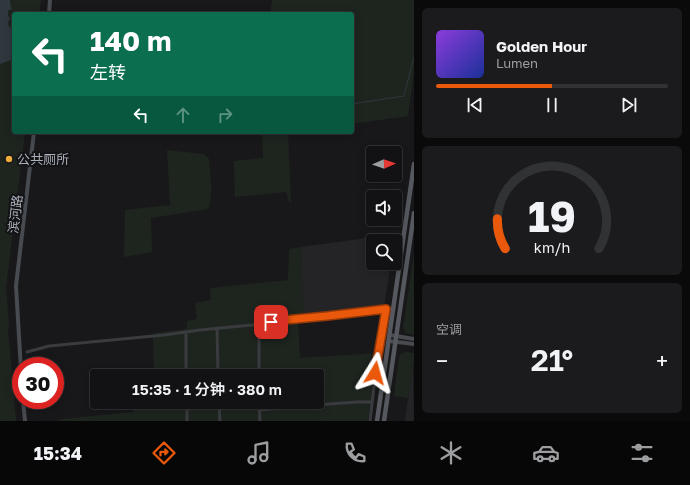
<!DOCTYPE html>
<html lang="zh">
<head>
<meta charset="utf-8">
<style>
	:root { --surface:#121214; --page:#1b1b1d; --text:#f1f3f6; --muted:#9c9ea0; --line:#313234; --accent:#ea580c }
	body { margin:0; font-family:"Golos Text","Noto Sans SC",sans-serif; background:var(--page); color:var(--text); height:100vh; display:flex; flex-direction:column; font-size:15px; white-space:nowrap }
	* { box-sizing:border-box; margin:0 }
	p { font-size:13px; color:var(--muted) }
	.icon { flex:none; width:22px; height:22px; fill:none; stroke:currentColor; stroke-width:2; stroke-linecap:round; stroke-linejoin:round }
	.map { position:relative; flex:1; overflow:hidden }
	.side { display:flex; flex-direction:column; gap:8px; padding:8px; background:#0a0a0b; width:276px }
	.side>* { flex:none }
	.hud { position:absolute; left:12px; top:12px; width:342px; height:122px; border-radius:4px; box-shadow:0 2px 10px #0003,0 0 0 1px var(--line); background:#0b6e4f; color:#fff; overflow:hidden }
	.needle { width:26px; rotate:88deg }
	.fabs { position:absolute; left:366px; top:146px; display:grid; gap:8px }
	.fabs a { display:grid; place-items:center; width:36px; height:36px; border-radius:4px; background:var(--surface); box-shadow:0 2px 10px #0003,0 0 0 1px var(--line); font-size:20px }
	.speed { position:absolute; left:12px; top:357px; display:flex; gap:8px; font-size:20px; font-weight:700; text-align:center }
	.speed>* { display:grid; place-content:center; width:52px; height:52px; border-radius:50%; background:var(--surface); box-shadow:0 2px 10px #0003,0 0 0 1px var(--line); line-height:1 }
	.speed .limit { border:6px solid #d22; background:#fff; color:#111 }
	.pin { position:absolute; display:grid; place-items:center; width:34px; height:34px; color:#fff; margin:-17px; border-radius:8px; box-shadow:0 2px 6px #0006 }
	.me { position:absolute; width:44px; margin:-22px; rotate:8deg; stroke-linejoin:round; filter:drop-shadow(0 0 3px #0008) }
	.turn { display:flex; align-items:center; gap:14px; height:84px; padding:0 12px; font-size:18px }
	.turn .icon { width:52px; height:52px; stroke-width:2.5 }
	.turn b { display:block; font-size:28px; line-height:34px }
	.lanes { display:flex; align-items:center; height:38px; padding:0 12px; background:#0003; justify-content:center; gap:20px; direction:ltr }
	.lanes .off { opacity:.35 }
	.big { font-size:30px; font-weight:600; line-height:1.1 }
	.side .tile { flex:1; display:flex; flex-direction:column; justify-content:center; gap:6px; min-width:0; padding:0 14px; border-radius:6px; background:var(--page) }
	.side .dial { align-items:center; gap:0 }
	.dial svg { height:104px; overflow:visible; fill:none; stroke:var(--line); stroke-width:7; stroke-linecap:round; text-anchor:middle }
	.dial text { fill:var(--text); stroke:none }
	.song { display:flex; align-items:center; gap:12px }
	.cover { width:48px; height:48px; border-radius:6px; background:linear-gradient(135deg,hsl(270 70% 55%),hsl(230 70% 35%)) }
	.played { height:4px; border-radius:2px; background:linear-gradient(90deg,var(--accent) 50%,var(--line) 50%) }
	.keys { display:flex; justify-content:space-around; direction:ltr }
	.heat { display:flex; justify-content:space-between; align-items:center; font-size:22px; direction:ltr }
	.trip { position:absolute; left:90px; top:369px; width:234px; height:40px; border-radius:4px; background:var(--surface); box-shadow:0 2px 10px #0003,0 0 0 1px var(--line); font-weight:600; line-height:40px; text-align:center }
	.menu { display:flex; height:64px; justify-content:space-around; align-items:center; background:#070708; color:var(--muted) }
	.menu .icon { width:28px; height:28px }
	.menu .current { color:var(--accent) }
	.menu b { font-size:18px; color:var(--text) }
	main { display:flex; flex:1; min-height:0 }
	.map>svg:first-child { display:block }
</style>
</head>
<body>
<main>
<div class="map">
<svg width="414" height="421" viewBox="0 0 414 421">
	<rect width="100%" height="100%" fill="#18181a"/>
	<path fill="#242427" d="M396,234L395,241H373V263H391L384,307L303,317L301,247Z
		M413,361L414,421H405Z"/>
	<path fill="#1e251f" d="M0,0H41L39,14H14V132H25L6,288L9,324L8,333L10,351L16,421H0Z
		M272,0H414V72L408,116L352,124V14H270Z
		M262,132H296L288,133L291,203L289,202L287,194L286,192L235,197L234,161L263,158Z
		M167,150L203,154L205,155L209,159C210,174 214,195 208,209L151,218L152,252L124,257L125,210L170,205Z
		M301,247L304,320H298L300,358L377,353L368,421H57L62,419L133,412L134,405L149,403V402H317V376H154L153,333L187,329V321L197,319L195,303L211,300L210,288L288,280L289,249Z
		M414,254V335L406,333L403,328Z
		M406,352L414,353V361L408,398L394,396L399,357L401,354Z"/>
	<path fill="#2e383e" d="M0,0H10V4L12,9L8,11V16L10,18C5,27 11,26 14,32C15,36 14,53 14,59L0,64Z"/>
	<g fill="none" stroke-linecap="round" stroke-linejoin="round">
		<path stroke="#2e383e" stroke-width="1" d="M352,104L404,96L414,57"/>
		<path stroke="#393b3f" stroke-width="3" d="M259,324V376
			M217,328L218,376
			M186,332V376
			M27,352L49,346L164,335L200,330L252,325L285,320L327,316L394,308
			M187,402V421
			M219,402L220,421
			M259,402L260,421
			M260,410L294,407L300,406L358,402H372
			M370,421L378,352L386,309"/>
		<path stroke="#474a4f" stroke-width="4" d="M49,14L50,0
			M390,335L414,339
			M389,341L414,344
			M21,370L16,286L34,132
			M23,400L25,421"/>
		<path stroke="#55585e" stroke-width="4.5" d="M377,421L414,164
			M384,421L414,213"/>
	</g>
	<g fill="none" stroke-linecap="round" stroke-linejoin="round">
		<g stroke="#983908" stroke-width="10">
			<path id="route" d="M271,322L285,320L327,316L386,309L375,373"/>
		</g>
		<use href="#route" stroke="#ea580c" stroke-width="7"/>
	</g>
	<circle fill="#efab3c" stroke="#131315" stroke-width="1.5" cx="9" cy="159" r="4"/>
	<g text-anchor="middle" stroke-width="4" stroke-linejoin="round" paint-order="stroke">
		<g font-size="13" fill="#abb0ba" stroke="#131315" text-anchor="start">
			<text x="17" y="164">公共厕所</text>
		</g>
		<g font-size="13" fill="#abb0ba" stroke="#131315">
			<text transform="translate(15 214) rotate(-83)" y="5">滨河路</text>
		</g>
	</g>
</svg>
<div class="fabs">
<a><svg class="needle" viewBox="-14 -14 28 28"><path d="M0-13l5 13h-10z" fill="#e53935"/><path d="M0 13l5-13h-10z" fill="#9c9ea0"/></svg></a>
<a><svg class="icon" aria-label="sound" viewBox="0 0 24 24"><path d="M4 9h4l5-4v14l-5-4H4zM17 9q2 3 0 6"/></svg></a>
<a><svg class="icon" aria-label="search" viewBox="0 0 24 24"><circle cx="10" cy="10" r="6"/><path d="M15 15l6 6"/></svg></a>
</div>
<div class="speed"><div class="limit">30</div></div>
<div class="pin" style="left:271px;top:322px;background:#d93025"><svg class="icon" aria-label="arrive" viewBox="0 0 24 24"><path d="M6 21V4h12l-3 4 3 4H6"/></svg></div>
<svg class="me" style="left:375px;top:373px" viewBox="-20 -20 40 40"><path d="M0-17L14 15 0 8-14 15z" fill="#ea580c" stroke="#fff" stroke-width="4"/></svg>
<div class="trip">15:35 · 1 分钟 · 380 m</div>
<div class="hud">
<div class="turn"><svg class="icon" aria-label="left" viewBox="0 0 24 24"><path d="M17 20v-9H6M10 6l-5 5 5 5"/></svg><div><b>140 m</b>左转</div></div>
<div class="lanes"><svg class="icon" aria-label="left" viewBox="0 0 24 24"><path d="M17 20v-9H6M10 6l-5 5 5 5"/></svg><svg class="icon off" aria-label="ahead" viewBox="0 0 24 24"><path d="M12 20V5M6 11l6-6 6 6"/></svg><svg class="icon off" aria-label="right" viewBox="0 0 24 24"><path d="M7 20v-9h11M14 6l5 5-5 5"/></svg></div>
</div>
</div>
<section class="side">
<div class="tile">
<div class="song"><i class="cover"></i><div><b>Golden Hour</b><p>Lumen</p></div></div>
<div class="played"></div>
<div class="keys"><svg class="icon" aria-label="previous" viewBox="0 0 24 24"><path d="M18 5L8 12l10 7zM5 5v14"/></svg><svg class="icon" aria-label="pause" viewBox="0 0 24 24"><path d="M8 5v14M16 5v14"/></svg><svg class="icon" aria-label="next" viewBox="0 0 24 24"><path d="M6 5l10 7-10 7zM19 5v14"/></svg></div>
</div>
<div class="tile dial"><svg viewBox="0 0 100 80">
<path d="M14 69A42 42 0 1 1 86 69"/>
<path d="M14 69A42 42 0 0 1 8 46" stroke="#ea580c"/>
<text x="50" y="56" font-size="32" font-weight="700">19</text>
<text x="50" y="72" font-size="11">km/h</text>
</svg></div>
<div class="tile"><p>空调</p>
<div class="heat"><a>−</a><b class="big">21°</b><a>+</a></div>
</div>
</section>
</main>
<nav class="menu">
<b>15:34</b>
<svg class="icon current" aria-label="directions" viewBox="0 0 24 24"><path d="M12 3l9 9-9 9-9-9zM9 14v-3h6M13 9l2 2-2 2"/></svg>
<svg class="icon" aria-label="music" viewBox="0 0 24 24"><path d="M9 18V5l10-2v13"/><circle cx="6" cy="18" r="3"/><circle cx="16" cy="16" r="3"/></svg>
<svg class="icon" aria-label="phone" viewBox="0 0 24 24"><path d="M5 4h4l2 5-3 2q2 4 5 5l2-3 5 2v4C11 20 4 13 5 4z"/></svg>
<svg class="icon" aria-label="climate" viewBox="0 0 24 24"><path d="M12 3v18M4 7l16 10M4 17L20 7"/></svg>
<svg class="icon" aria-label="car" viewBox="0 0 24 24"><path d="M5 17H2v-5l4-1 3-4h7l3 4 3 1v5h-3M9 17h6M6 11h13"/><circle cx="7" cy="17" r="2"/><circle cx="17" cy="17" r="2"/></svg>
<svg class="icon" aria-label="filters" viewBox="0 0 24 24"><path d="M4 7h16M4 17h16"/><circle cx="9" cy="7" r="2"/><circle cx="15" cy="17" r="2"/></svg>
</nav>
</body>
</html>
